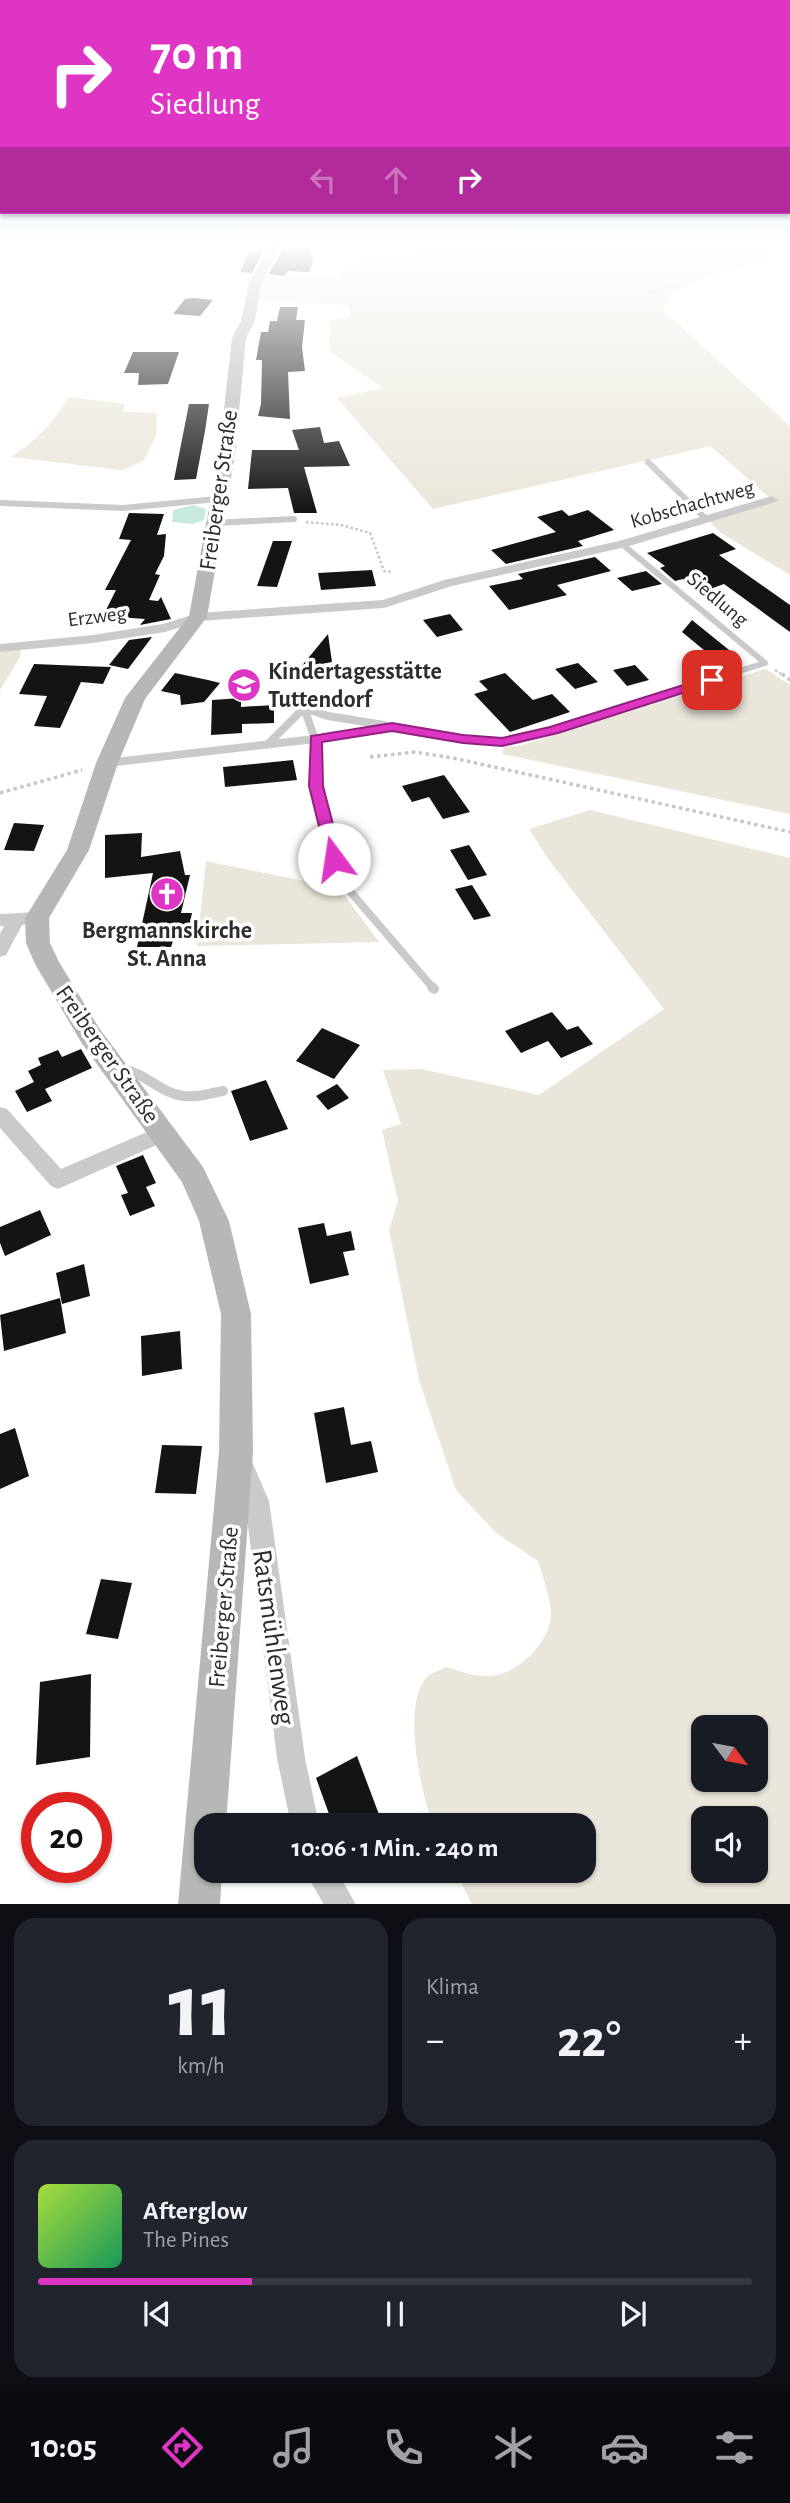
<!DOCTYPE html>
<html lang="de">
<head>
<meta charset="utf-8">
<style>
	:root { --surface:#171b24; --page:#20242c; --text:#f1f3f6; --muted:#9ea1a6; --line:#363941; --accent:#df35c4 }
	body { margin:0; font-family:"Alegreya Sans",sans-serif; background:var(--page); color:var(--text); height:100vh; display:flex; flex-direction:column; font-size:26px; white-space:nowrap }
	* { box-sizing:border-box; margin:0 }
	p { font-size:23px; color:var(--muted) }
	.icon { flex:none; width:38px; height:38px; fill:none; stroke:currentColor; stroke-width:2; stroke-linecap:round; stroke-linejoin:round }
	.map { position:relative; height:1904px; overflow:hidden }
	.side { display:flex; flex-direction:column; gap:14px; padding:14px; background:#0d0f14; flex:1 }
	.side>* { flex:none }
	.banner { position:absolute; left:0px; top:0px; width:791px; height:214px; box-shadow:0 2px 5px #0004; background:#df35c4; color:#fff; overflow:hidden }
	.needle { width:46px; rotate:122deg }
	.fabs { position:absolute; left:691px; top:1715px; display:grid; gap:14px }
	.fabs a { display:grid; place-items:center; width:77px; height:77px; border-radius:14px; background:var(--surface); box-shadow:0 2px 5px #0004; font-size:35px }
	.speed { position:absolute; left:21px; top:1792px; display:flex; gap:14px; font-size:35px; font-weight:700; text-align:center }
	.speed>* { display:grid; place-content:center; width:91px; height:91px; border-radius:50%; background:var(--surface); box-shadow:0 2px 5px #0004; line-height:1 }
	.speed .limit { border:10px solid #d22; background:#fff; color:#111 }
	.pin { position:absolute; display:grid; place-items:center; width:60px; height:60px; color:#fff; margin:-30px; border-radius:14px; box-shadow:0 4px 10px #0006 }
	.me { position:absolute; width:77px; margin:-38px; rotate:346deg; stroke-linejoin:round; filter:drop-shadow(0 0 5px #0008) }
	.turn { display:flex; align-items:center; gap:24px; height:147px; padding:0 35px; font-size:32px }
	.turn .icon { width:91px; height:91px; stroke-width:2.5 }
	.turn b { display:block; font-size:49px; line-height:60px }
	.lanes { display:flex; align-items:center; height:66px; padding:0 35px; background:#0003; justify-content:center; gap:35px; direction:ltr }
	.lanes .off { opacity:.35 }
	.big { font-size:52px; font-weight:700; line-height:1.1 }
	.side .tile { flex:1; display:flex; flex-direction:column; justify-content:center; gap:10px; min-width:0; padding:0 24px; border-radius:21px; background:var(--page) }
	.side .dial { align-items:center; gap:0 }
	.dial b { font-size:91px; line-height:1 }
	.song { display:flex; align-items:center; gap:21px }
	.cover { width:84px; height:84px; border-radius:10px; background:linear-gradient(135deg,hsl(80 70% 55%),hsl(150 70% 35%)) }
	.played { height:7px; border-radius:4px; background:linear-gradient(90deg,var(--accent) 30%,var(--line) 30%) }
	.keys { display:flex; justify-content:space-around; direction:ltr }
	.heat { display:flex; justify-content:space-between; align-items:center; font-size:38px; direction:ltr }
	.side .tiles { flex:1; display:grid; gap:14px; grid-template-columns:1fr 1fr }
	.tile:last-child { grid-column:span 2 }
	.trip { position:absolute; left:194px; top:1813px; width:402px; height:70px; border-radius:21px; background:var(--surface); box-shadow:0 2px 5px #0004; font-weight:700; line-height:70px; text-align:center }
	.tab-bar { display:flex; height:112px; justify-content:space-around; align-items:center; background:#090b0e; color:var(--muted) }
	.tab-bar .icon { width:49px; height:49px }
	.tab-bar .active { color:var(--accent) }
	.tab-bar b { font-size:32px; color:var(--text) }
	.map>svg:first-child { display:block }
</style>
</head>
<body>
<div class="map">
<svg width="790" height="1905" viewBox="0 0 790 1905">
	<rect width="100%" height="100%" fill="#fff"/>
	<path fill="#ebe6db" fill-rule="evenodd" d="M444,244H729L774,255C742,269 674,275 663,310L790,426V575L721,533L709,521L774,502L711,446L433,509L337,398L383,388L329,351L330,321L350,316L348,305L256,300L264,275H339L359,261L444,248Z
		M69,397L125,404L123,412L157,413L156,436L143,461L122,470L11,457C36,441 54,422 69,397Z
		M0,649H21L20,657L0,690Z
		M766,669L790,685V814L502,754L504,747L519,746Z
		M590,810L790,858V1904H472L455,1871H584V1825H433C421,1792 401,1705 427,1677C431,1673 441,1670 446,1667C460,1671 475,1677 489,1676C517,1675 550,1643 551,1615C551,1598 543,1578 538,1561L496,1533L456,1490L419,1380L389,1230L398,1201L382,1130L401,1124L383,1070L421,1069L539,1095L664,1009L549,860L529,829ZM756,1727V1780H704V1727ZM756,1818V1871H704V1818Z
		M206,861L339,888L379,942L197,946Z"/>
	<path fill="#c8eadd" d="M193,505L206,509L204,520L193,524L172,522L173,510Z"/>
	<path fill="#141414" d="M309,248L313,262L309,272L288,271L284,276L269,274L283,249Z
		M264,250L252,273L240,272L250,251Z
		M193,298L213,300L200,316L173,314L185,299Z
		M280,307H298L296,320H305L302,347L305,371L288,372L290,419L258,416L261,404L262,360H256L261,332H268L270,321H277Z
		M133,352H179L168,384L138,385L139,373H124Z
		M189,404H209L205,431L196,479L174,480Z
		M320,427L324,443L339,441L350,466L304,467L317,513H294L288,488L248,489L252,450H299L292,430Z
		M562,510L569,516L588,510L614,530L578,541L583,546L506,564L491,550L556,532L537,517Z
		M129,513L164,514L157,535L166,534L164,556L155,574L160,575L149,600L158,601L161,597L171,619L140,625L145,619L103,616L116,590H105L131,540L119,539Z
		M713,533L736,549L719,555L790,605V632L724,584L710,589L706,585L695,589L683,579L675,581L660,568L665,566L647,553Z
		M273,541H292L277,587L257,586Z
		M595,557L611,571L557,585L567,595L509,610L489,586L523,579L518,574Z
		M372,570L376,586L321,590L318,573Z
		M646,571L662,584L632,591L617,578Z
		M450,614L463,630L437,637L423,620Z
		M692,620L734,654L716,660L682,632Z
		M328,634L332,662L300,668Z
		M152,637L128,669L109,665L129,640Z
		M578,663L598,682L575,689L555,669Z
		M34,664L83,666L111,667L103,684L81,682L60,728L34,726L47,696L19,694Z
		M635,665L649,680L627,686L613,670Z
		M175,673L208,680L220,683L204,702L181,705L180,695L161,691Z
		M505,673L533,700L552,694L570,712L510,732L474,694L488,690L479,681Z
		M241,698V707L274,705V723L242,724V733L211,735L212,700Z
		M293,760L297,780L225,787L223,767Z
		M444,775L470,812L443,819L429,797L412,802L402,786Z
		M14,823L44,825L34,851L4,850Z
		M142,833L141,857L180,851L185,875H190L181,913H192L188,932H176L171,947H137L153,873L105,878V835Z
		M469,845L474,853L487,875L468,880L450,850Z
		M472,885L491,916L474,920L455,889Z
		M552,1012L567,1030L578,1026L593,1044L561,1058L548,1041L521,1053L505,1031Z
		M322,1028L360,1045L334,1079L296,1061Z
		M81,1049L92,1068L45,1089L52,1101L27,1112L15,1091L34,1082L28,1071L41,1065L38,1058L58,1050L62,1057Z
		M266,1080L288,1129L250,1141L231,1091Z
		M337,1084L349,1098L328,1110L316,1096Z
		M143,1155L156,1183L146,1187L155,1206L130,1216L121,1195L128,1193L116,1166Z
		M40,1210L51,1235L5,1256L0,1243V1227Z
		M324,1223L327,1236L351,1231L355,1250L343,1252L349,1275L310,1284L298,1228Z
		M84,1264L90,1296L62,1304L56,1273Z
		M60,1298L66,1333L4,1351L0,1315Z
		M180,1331L182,1369L142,1376L141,1336Z
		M344,1407L351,1445L371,1441L378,1472L326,1483L314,1413Z
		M15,1428L29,1476L0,1489V1434Z
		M162,1445L202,1446L196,1494L155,1493Z
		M101,1579L132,1583L118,1639L86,1634Z
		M91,1674L90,1757L36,1765L40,1682Z
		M357,1756L383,1825H333L316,1778Z"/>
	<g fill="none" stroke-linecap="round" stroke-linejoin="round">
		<path stroke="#c7c7c7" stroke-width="2" stroke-dasharray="2 2" stroke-linecap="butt" d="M737,244L790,259
			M650,293L757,260L767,252"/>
		<path stroke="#c7c7c7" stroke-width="2.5" stroke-dasharray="2.5 2.5" stroke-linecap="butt" d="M306,522L341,525L370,533L384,571L393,572
			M775,670L784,676"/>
		<path stroke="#c7c7c7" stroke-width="3.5" stroke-dasharray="3.5 3.5" stroke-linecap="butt" d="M782,674L790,680
			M370,757L415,752L453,758L790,832
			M0,793L82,770"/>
		<path stroke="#cacaca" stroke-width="6" d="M648,462L706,519
			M2,503L123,508L217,499
			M213,523L294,519
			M622,544L765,663L723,676"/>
		<path stroke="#cacaca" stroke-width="8" d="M304,708L328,716L384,725
			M267,745L304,708L315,739L316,786L334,859L349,890L433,988
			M107,763L315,739L392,727L463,739L502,742L553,730L729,674"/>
		<path stroke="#cacaca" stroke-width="10" d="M432,987L434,989
			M121,1069C145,1072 160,1093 183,1096C197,1098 210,1093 223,1091"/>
		<path fill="#cacaca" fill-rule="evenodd" d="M772,496L778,500L776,502L626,547L452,586L384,608L200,621L165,632L93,643L0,652V644L93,635L163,624L198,613L383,600L444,580L619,541Z
			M37,912L43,914L46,918L43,922L22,925L6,955L0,957V934L4,926H0V914Z
			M0,1107L7,1109L61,1169L163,1125L170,1127L173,1133L170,1139L58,1189L51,1186L0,1128Z
			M241,1453L250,1457L269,1501L305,1758L319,1825H291L277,1758L245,1502L229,1465L232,1457Z
			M305,1871H337L356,1905H324Z"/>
		<path fill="#b7b7b7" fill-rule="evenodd" d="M271,244H283L261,283L255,321L246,338L235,454L207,617L145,699L118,763L89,850L49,918L50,943L59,962L99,1028L203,1167L229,1221L251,1314L253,1452L226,1825H206V1871H222L220,1905H178L219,1452L221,1314L199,1221L182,1182L81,1042L35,964L26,943L25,918L67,850L96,763L125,698L189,616L219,454L232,338L241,321L249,283Z"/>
	</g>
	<linearGradient id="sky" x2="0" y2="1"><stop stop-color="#9bcae4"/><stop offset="0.48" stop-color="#fff"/><stop offset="1" stop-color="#fff" stop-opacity="0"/></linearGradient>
	<rect width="790" height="510" fill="url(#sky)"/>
	<path fill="#df35c4" stroke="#91227f" stroke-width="2" d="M712,676L717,677V682L558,733L502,746L463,743L392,731L322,742L323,786L342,859L334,864L327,859L309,786L311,736L392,723L463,735L502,738L550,727Z"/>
	<defs>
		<g id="school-disc" transform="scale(1.75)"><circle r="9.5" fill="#df35c4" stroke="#fff"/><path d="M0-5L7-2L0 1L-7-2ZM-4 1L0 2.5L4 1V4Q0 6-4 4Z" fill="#fff"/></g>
		<g id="church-disc" transform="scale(1.75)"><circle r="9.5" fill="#df35c4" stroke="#fff"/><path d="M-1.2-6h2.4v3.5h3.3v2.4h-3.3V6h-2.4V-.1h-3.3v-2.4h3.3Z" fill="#fff"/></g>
	</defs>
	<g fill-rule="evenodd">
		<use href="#school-disc" x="244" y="685"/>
		<use href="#church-disc" x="167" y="894"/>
	</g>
	<g text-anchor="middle" stroke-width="7" stroke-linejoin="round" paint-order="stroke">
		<g font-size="21" fill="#2d2d2d" stroke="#fff">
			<text transform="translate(692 504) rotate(-16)" y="7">Kobschachtweg</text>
			<text transform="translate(718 599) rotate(40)" y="7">Siedlung</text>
			<text transform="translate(97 616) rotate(-7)" y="7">Erzweg</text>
		</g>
		<g font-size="24" fill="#2d2d2d" stroke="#fff">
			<text transform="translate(218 490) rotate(-82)" y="8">Freiberger Straße</text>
			<text transform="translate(108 1054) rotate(55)" y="8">Freiberger Straße</text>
			<text transform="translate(223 1607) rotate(-85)" y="8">Freiberger Straße</text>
		</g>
		<g font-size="24" font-weight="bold" fill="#2d2d2d" stroke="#fff" text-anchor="start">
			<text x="268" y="679">Kindertagesstätte<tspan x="268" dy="28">Tuttendorf</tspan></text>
			<text x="167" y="938" text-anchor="middle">Bergmannskirche<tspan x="167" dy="28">St. Anna</tspan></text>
		</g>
		<g font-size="28" fill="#2d2d2d" stroke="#fff">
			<text transform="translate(275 1637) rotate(82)" y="10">Ratsmühlenweg</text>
		</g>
	</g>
</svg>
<div class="fabs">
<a><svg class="needle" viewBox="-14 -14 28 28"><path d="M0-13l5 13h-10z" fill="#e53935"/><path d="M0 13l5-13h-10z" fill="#9ea1a6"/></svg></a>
<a><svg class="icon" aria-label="sound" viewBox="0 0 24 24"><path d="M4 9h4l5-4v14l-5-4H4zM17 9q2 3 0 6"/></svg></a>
</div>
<div class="speed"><div class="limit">20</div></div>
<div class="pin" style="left:712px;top:680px;background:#d93025"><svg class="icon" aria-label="arrive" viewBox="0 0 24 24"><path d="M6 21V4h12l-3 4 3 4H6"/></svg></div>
<svg class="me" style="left:334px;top:859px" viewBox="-20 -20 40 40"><circle r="19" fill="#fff"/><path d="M0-13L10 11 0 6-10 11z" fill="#df35c4"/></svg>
<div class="trip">10:06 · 1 Min. · 240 m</div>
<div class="banner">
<div class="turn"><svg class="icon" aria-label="right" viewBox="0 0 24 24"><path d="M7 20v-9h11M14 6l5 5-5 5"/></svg><div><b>70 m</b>Siedlung</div></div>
<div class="lanes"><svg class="icon off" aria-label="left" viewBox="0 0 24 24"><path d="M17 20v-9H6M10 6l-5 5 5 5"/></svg><svg class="icon off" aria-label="ahead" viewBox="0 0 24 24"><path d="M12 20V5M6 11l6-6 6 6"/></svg><svg class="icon" aria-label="right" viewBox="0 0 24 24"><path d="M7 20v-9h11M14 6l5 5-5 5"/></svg></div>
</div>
</div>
<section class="side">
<div class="tiles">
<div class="tile dial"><b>11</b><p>km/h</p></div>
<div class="tile"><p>Klima</p>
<div class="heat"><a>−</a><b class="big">22°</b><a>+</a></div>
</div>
<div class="tile">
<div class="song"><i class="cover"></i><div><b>Afterglow</b><p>The Pines</p></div></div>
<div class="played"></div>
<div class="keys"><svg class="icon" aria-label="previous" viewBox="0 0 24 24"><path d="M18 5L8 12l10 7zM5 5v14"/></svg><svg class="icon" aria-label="pause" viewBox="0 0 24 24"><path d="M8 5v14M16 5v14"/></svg><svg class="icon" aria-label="next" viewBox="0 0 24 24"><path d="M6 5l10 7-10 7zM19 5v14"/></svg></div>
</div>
</div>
</section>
<nav class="tab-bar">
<b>10:05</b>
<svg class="icon active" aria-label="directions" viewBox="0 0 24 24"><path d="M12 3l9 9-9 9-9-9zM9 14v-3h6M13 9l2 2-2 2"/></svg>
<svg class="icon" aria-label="music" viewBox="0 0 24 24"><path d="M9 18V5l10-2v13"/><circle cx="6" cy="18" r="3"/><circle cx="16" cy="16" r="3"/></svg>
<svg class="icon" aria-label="phone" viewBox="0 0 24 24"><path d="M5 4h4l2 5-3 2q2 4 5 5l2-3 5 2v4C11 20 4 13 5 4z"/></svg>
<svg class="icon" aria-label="climate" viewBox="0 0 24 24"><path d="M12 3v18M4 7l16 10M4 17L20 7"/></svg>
<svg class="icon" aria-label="car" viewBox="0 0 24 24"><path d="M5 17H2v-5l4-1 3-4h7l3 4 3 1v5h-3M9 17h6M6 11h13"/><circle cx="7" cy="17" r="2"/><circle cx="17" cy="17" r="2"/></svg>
<svg class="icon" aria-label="filters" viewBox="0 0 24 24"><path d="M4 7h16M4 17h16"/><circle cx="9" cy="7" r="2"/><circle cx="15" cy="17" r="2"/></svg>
</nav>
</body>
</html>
